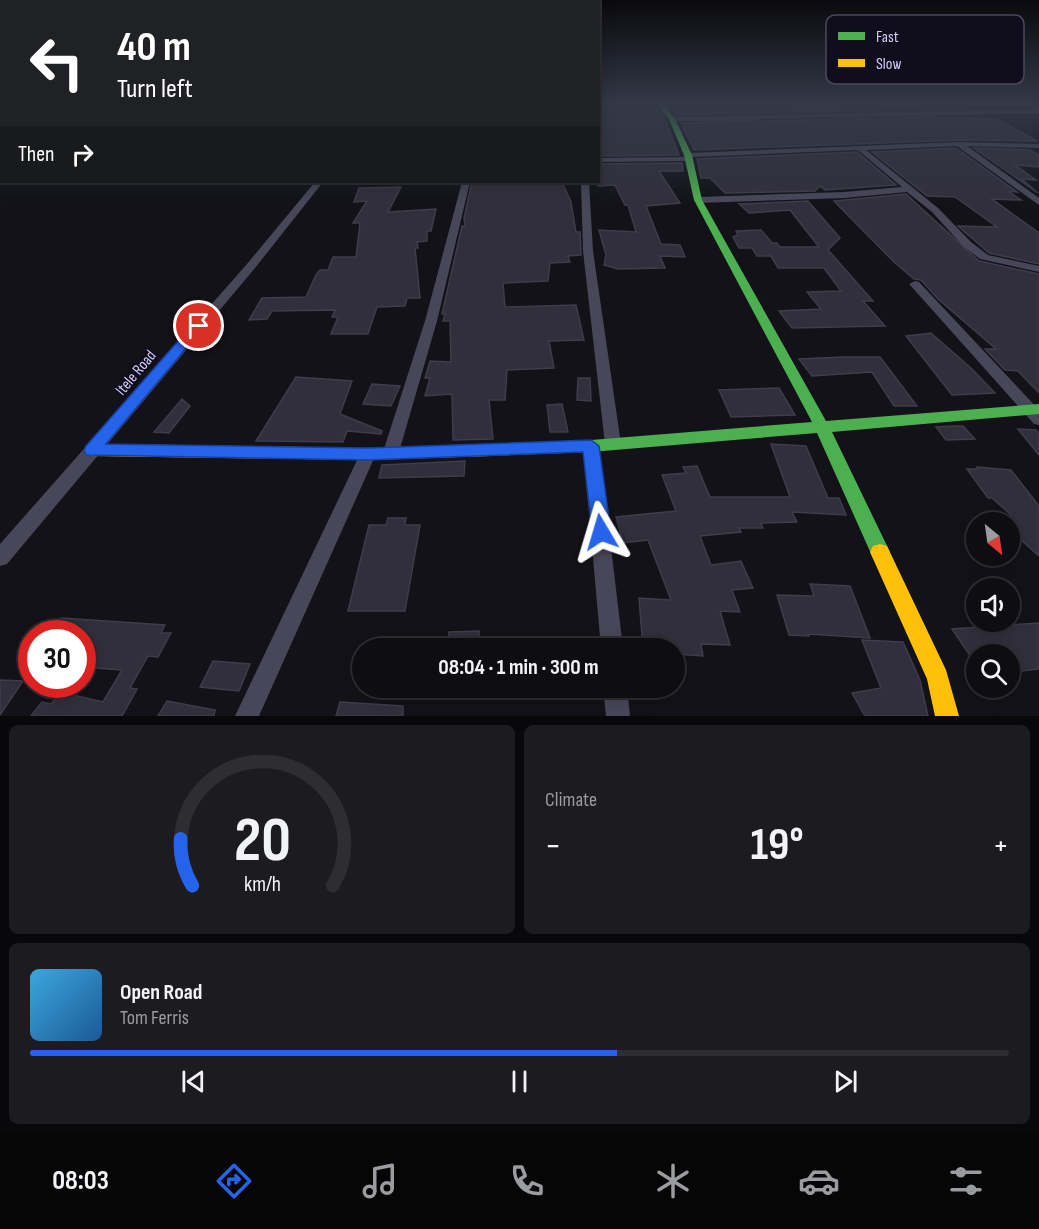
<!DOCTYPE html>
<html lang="en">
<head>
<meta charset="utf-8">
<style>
	:root { --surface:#0e0e12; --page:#1c1c20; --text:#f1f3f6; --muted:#9b9c9f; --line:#2e2e32; --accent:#2563eb }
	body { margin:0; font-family:"Sofia Sans Condensed",sans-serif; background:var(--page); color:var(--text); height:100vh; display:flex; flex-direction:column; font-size:22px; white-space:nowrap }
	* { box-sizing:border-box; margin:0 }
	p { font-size:20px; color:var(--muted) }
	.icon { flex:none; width:33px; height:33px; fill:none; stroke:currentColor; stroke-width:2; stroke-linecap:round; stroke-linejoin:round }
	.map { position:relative; height:716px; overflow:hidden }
	.sheet { display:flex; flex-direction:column; gap:9px; padding:9px; background:#08080a; flex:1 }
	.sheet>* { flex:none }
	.hud { position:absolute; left:0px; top:0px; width:600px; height:183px; box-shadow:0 3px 15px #0003,0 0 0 2px var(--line); background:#202124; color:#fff; overflow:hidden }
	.needle { width:39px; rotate:151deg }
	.tools { position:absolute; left:966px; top:512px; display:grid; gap:12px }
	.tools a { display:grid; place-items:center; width:54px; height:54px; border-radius:50%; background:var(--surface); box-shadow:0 3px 15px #0003,0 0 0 2px var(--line); font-size:30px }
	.speed { position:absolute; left:18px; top:620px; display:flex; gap:12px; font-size:30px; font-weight:700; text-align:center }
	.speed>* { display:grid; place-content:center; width:78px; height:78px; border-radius:50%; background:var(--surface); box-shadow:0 3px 15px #0003,0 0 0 2px var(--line); line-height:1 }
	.speed .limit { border:9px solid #d22; background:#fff; color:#111 }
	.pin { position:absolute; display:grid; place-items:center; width:51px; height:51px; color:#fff; margin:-26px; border:3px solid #fff; border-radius:50%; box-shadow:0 2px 6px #0007 }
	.me { position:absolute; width:66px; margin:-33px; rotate:353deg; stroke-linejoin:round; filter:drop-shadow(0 0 4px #0008) }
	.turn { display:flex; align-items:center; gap:21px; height:126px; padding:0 18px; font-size:27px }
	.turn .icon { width:78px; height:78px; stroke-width:2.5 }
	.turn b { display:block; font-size:42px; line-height:51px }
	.then { display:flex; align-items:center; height:57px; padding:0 18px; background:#0003; gap:12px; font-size:22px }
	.big { font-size:45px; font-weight:700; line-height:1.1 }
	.sheet .tile { flex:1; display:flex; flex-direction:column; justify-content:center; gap:9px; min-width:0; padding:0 21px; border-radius:9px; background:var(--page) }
	.sheet .dial { align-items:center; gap:0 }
	.dial svg { height:156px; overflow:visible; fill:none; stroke:var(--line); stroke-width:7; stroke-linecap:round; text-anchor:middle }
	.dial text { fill:var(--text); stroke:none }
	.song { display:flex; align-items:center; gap:18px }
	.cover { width:72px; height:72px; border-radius:9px; background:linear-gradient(135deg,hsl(200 70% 55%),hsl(210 70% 35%)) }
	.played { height:6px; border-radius:3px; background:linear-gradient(90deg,var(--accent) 60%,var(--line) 60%) }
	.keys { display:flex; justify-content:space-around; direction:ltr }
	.heat { display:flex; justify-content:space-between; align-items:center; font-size:33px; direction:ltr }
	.sheet .tiles { flex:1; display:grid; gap:9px; grid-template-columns:1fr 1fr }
	.tile:last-child { grid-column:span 2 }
	.trip { position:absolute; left:352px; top:638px; width:333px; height:60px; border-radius:30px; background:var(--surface); box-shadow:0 3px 15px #0003,0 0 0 2px var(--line); font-weight:700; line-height:60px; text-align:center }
	.dock { display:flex; height:96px; justify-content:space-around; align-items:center; background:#060607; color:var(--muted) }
	.dock .icon { width:42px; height:42px }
	.dock .selected { color:var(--accent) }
	.dock b { font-size:27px; color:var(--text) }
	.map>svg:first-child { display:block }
</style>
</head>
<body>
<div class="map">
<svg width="1039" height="716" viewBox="0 0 1039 716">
	<rect width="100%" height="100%" fill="#121218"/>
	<path fill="#312f3b" stroke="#3f3c4b" stroke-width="1.5" d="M598,104H626L657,109L665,120L679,155L598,156Z
		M686,104H917L926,109L676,115L672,109L690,110Z
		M940,117L997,119L1037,141L959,140L694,150L681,123Z
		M956,148L1017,192L1008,191L1021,200L992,199L1039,233V264L989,253L958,226L997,227L955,197L927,196L872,152Z
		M974,148L1030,150L1039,155V167L1015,165L1036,180L1022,179L1038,193Z
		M857,152L896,185L825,190L820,186L815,191L725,193L710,178H701L697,159Z
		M682,163L683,171H659L680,203L646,206L661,244L680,245L685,257L660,256L665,268L618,269L604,265L606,255L599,230L636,232L628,205H625L615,185L598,186V164Z
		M472,182H562L571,202L576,232H580L581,255L568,256L570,262L550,263L548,281L503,283L505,307L576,305L584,340L549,341L554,368L507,370L505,400H489L493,439L453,440L452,394L425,396L430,378H425L430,361L451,362L450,321H443L445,314H442L462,226H465L464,218Z
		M401,187L388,212L436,209L431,231H427V241L417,242L418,248H415L420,298H407L405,306L377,307L368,334H331L338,317H332L335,310L272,311L267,319L249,320L262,298L306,297L316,275L320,270H328L333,257H356L360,223H353L367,201L354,202L359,188Z
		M906,194L979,261L1039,274V393L1018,371L1005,370L985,349H996L938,299L921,280L914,279L894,262L834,201Z
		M808,201L840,238L828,250L873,301H863L885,326L792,328L779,311L821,309L807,292L841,291L824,268H778L771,256H757L752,248H739L733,237L738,235L736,231L761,230L772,243H777L780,247H819L790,210L749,213L739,204Z
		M931,333L972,369L995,393L952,395L906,336Z
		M844,357H880L917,406H894L872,372L812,376L799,359Z
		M296,377L352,381L340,414L382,431L381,434L347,431L343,442L256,441Z
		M578,378H590L591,401L577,400Z
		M372,384L400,386L391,406L363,404Z
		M779,388L795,415L731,417L719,390Z
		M182,399L190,406L169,433L154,432Z
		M562,404L568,432H550L547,405Z
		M953,426H963L975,439L946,440L936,427Z
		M1018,429L1036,430L1039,434V455Z
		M771,444L806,446L828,498H839L846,515L792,512L797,522L761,523L763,528H739L741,532L700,536L711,565L741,561L753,588L732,590L740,612L720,611L730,645L701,644L703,656L675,654V648H643L639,598L671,600L648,540L623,543L616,517L676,511L662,475L686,473L683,467L697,466L710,497H790Z
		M465,461L464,476L379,478L382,465Z
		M977,467L1011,470L1039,506V556L1010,530V514L992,498H988L967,469H978Z
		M388,518H406L405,525H420L405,611H348L369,525H386Z
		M810,584L850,586L870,638L808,634L809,636L789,635L777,595L814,596Z
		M61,618L165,625L161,633H171L158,657L148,656L130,688L137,689L122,716H31L42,702L51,704L61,692L103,702L122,670L82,667V633H50Z
		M1039,623V669L1010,672V654H969L952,629Z
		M479,631V648H448L449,632Z
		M862,640L903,642L920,680L928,716H865L852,693L881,688Z
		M213,661L250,664L239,691L200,687Z
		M0,680L23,681L0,715Z
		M445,687H501V698L444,699Z
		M167,701L215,710L214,716H158Z
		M340,702L403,706V716H336Z"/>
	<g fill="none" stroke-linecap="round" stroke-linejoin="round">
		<path fill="#484759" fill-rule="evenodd" d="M1039,109V113L758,119L750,121H672L669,119L672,117Z
			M959,142L1039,144V148L967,146L1039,198V205L957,146L866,150L938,208L971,242L988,255L1039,266V272L980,259L963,246L932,212L907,192L844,198L698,203L694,200L698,197L844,192L902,187L858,150L691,157L693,159L689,161L598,162V158L686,157L684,155L688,153Z
			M315,182H323L255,268L7,564L0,566V544L247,264Z
			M462,182H470L437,321L399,452L397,456L391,458L385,456L383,452L425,321Z
			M581,182H589L593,251L621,444L619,448L613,450L607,448L605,444L583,251Z
			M915,281L919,282L1039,410V425L1034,424L911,286L909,284Z
			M591,440L597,442L599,446L623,648H601L583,446L585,442Z
			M368,448L374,450L376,454L259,716H235L360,454L362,450Z
			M603,687H627L630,716H606Z"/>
		<path fill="#4caf50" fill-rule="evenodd" d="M657,104H663L675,119L692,155L702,200L826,421L1039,404V414L832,432L890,552L887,558L880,560L873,558L817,433L591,452L490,456L484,454L482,450L484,446L490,444L591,440L812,422L694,200L684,155L669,119Z"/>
		<path fill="#ffc107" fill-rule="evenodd" d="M92,444L368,448L490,444L496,446L498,450L496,454L490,456L368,460L92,456L86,454L84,450L86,446Z
			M880,544L887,546L946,670L959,716H935L927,679L870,552L873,546Z"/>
	</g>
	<linearGradient id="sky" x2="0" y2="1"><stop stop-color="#0a0a0d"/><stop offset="0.51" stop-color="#333948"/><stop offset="1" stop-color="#333948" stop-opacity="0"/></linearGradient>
	<rect width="1039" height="204" fill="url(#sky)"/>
	<path fill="#2563eb" stroke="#184099" stroke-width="1.5" d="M199,322L203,323V328L106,444L368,448L591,440L599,446L611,532L608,538L601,540L595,538L592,532L583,452L368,460L86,455L84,450L86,446L194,323Z"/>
	<g text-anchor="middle" stroke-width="6" stroke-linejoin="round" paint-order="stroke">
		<g font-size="16" fill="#d4cefa" stroke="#100e1c">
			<text transform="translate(135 372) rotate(-50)" y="6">Itele Road</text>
		</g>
	</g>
	<rect x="826" y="15" width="198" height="69" rx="9" fill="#100e1c" stroke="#4b485f" stroke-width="1.5"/>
	<rect x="838" y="32" width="27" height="8" fill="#4caf50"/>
	<rect x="838" y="59" width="27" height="8" fill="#ffc107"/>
	<g font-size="16" fill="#d4cefa">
		<text x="876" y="42">Fast</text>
		<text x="876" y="69">Slow</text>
	</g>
</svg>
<div class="tools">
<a><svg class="needle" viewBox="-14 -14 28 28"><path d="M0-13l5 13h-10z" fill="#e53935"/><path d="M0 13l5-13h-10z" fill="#9b9c9f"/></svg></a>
<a><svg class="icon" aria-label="sound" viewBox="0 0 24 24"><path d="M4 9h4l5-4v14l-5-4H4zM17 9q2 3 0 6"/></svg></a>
<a><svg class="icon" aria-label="search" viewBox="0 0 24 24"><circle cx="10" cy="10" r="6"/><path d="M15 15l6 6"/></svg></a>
</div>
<div class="speed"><div class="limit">30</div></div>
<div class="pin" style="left:199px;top:326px;background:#d93025"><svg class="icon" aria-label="arrive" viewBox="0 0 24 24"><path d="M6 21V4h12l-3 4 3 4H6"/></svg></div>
<svg class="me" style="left:601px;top:532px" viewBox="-20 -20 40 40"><path d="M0-17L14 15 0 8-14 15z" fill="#2563eb" stroke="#fff" stroke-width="4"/></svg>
<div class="trip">08:04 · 1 min · 300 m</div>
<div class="hud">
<div class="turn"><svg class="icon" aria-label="left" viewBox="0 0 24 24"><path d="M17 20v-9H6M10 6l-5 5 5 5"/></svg><div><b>40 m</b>Turn left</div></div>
<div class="then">Then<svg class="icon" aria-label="right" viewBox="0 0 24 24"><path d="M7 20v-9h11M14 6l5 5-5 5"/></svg></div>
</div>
</div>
<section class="sheet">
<div class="tiles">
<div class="tile dial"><svg viewBox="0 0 100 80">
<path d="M14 69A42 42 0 1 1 86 69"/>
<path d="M14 69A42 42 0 0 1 8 45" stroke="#2563eb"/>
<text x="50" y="56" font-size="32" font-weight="700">20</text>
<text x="50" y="72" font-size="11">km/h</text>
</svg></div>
<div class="tile"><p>Climate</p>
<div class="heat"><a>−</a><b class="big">19°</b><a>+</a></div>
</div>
<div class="tile">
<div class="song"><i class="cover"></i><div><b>Open Road</b><p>Tom Ferris</p></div></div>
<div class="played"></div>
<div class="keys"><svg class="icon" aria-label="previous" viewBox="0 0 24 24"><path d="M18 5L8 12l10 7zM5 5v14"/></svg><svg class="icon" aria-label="pause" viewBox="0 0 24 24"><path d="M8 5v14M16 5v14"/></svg><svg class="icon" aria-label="next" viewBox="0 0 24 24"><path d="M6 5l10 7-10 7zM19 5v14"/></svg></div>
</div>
</div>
</section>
<nav class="dock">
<b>08:03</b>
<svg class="icon selected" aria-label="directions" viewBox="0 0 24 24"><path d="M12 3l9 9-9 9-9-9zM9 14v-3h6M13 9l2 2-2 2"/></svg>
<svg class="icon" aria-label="music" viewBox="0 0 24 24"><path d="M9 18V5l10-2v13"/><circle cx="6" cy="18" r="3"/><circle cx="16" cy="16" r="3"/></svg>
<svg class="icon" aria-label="phone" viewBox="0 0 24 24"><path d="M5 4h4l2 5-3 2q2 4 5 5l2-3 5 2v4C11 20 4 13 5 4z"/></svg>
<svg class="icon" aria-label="climate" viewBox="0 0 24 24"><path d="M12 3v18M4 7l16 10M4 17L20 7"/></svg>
<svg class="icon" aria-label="car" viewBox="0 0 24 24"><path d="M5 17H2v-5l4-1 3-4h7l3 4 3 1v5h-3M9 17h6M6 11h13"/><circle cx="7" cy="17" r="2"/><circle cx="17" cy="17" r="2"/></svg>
<svg class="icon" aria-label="filters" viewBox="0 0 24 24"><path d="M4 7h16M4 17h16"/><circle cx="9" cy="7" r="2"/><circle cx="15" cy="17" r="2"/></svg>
</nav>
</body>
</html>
